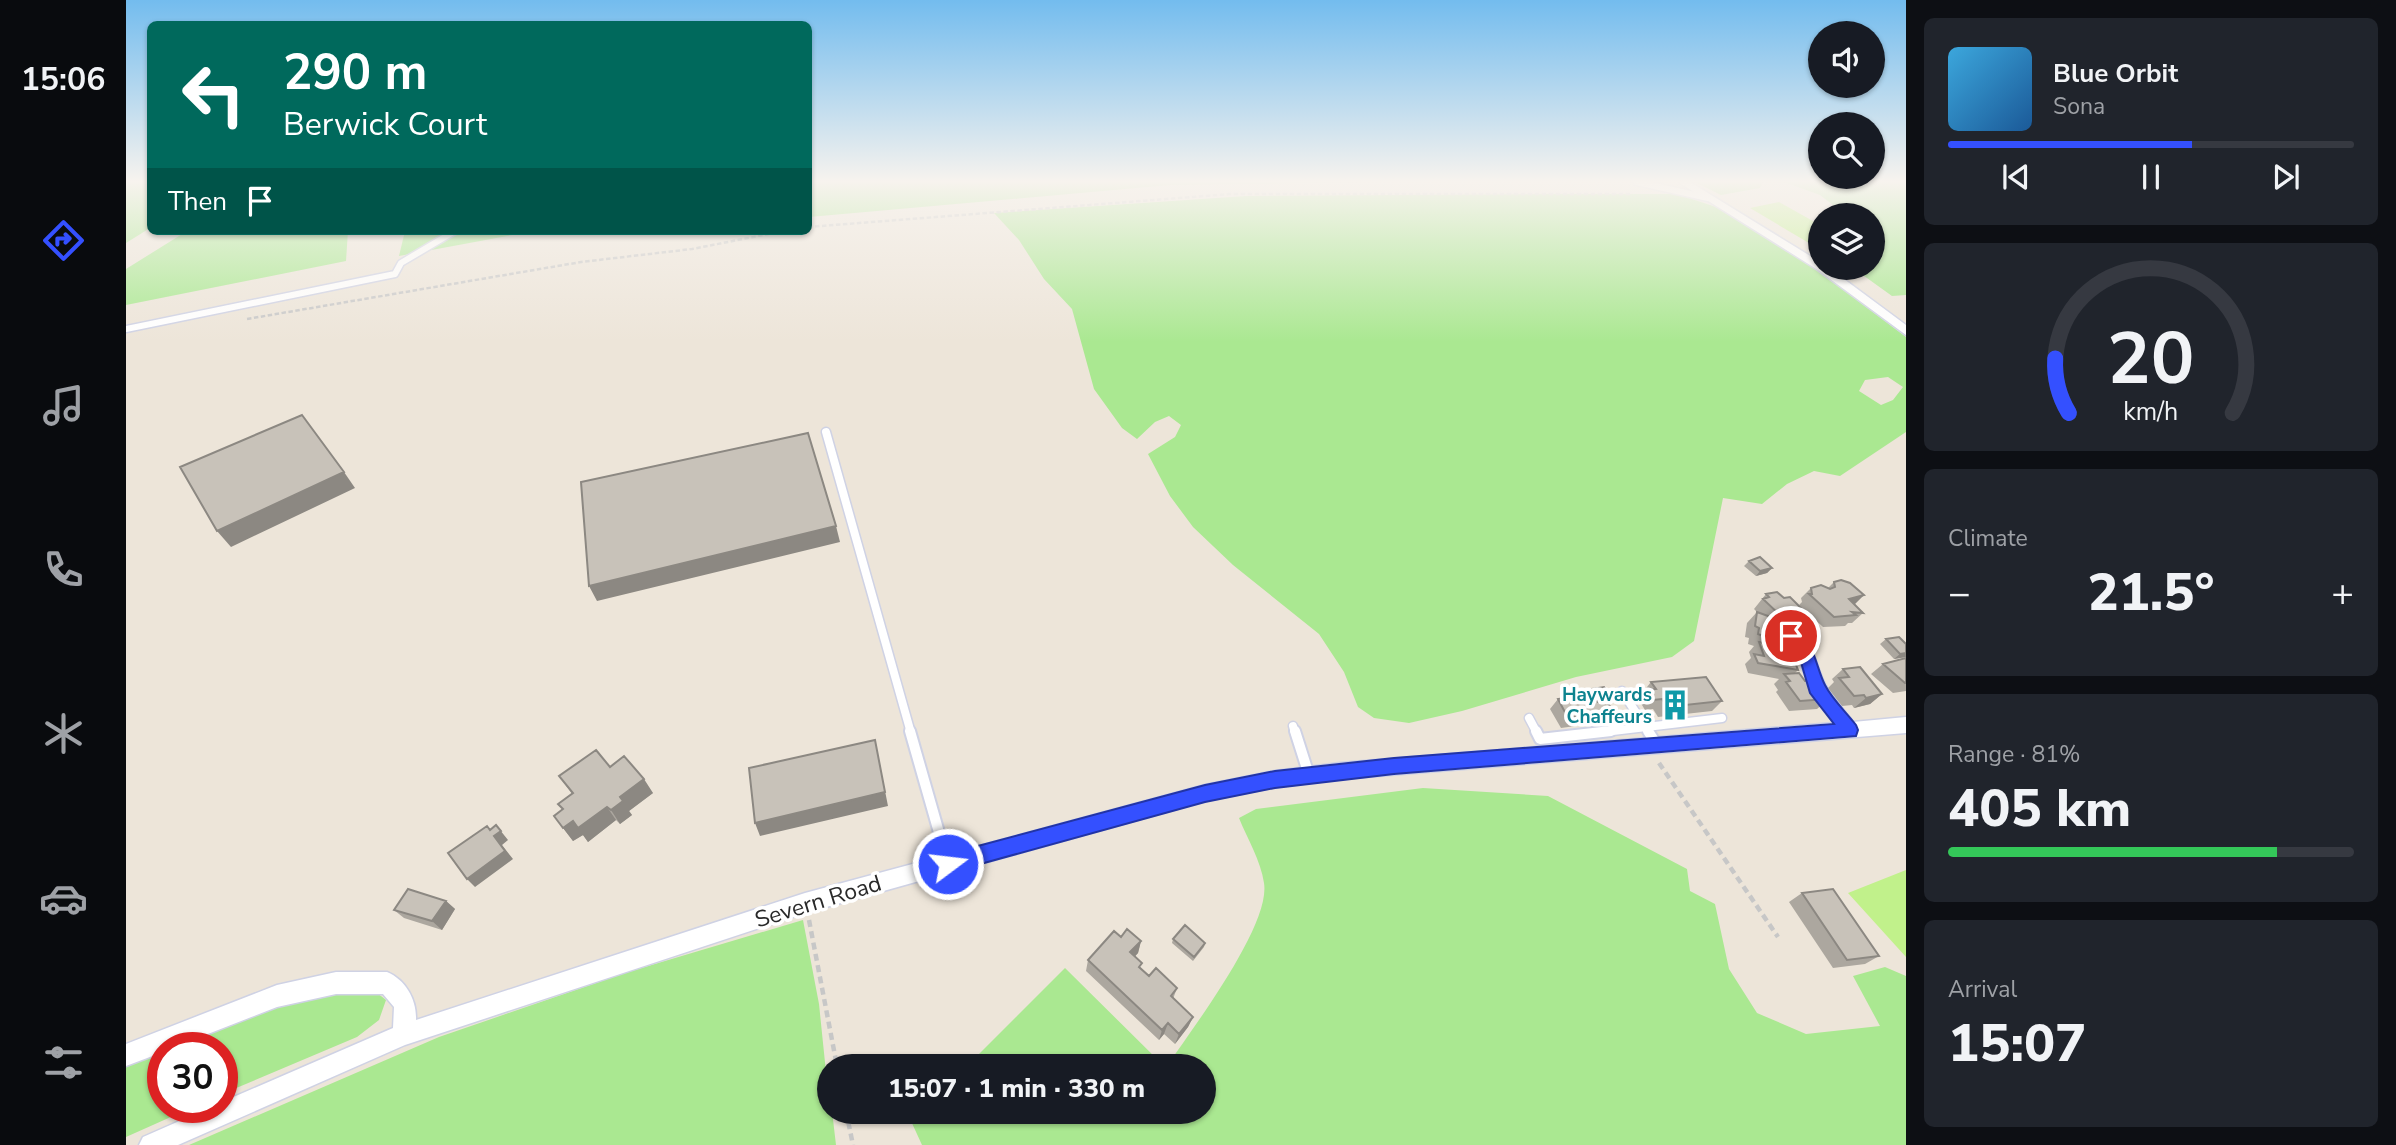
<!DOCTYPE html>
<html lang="en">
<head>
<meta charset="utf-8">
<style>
	:root { --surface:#171b24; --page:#20242c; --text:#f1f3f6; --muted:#9ea1a6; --line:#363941; --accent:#3450ff }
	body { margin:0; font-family:"Nunito Sans",sans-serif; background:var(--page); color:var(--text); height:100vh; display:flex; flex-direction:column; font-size:26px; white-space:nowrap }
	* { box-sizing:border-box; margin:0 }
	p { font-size:23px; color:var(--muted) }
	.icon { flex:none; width:38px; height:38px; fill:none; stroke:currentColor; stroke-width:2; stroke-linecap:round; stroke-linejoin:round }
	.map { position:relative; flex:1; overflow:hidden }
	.drawer { display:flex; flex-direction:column; gap:18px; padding:18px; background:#0d0f14; width:490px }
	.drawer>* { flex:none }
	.guide { position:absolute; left:21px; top:21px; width:665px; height:214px; border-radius:10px; box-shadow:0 2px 5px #0004; background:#00695c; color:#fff; overflow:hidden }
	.controls { position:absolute; left:1682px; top:21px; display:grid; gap:14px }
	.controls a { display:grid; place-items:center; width:77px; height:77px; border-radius:50%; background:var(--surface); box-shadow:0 2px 5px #0004; font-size:35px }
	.speed { position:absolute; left:21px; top:1032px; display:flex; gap:14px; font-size:35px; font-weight:700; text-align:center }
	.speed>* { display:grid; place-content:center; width:91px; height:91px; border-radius:50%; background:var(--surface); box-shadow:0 2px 5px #0004; line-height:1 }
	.speed .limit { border:10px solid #d22; background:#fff; color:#111 }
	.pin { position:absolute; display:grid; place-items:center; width:60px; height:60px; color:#fff; margin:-30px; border:4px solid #fff; border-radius:50%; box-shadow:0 2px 7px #0007 }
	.me { position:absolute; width:77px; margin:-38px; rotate:75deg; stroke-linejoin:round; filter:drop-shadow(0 0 5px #0008) }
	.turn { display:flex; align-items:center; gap:24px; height:147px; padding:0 21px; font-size:32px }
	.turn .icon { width:91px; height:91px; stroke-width:2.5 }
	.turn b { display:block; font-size:49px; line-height:60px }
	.then { display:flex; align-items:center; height:66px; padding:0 21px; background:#0003; gap:14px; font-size:26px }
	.big { font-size:52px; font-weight:800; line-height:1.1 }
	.drawer .card { flex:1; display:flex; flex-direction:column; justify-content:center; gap:10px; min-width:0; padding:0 24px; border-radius:10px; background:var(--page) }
	.drawer .dial { align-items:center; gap:0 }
	.dial svg { height:182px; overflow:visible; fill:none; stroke:var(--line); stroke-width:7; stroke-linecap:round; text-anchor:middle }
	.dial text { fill:var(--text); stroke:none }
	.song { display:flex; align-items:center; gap:21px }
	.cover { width:84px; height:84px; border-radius:10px; background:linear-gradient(135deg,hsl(200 70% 55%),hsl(210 70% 35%)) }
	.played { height:7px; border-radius:4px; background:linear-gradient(90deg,var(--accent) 60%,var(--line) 60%) }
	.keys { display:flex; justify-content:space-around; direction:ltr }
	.heat { display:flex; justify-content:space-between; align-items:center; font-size:38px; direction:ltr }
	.charge { height:10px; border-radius:5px; background:linear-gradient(90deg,#34c759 81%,var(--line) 0) }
	.trip { position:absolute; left:691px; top:1054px; width:399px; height:70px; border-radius:35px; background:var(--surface); box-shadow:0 2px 5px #0004; font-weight:800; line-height:70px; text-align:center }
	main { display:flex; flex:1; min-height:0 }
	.dock { display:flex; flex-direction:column; width:126px; justify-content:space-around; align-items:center; background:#090b0e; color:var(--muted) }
	.dock .icon { width:49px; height:49px }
	.dock .current { color:var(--accent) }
	.dock b { font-size:32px; color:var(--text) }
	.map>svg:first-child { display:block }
</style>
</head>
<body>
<main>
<nav class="dock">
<b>15:06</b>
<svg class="icon current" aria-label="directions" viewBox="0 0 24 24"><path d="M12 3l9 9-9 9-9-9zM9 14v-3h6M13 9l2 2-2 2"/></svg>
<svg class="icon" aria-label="music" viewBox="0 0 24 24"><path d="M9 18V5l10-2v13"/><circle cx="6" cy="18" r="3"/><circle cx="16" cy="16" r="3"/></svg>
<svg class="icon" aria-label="phone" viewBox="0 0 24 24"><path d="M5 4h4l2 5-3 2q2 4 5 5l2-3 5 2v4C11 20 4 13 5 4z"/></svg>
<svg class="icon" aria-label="climate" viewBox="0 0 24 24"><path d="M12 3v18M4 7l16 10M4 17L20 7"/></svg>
<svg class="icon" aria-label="car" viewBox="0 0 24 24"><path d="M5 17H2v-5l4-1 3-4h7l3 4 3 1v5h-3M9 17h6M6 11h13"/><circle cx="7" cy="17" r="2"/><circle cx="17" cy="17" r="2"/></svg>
<svg class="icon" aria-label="filters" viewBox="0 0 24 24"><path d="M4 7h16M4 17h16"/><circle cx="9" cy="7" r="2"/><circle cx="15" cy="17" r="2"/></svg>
</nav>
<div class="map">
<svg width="1780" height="1145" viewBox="0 0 1780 1145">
	<rect width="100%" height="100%" fill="#ede5d9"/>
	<path fill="#aae891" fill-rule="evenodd" d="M0,182H24V228L0,243Z
		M683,182H1235L1044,185L683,217Z
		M1569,182H1637L1634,188L1595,195Z
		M1658,182H1780V295L1766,296L1727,268H1746L1747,240L1750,239L1747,236L1746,215H1720L1694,195Z
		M1428,194H1551L1590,207L1674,257L1780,337V432L1714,476L1688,471L1661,484L1636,504L1597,498L1568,641L1546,657L1450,677L1336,711L1283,723L1248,718L1232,707L1218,672L1193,634L1107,565L1067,527L1044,496L1022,454L1049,437L1055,425L1043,416L1029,422L1011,439L996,428L968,389L946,309L918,279L893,240L868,213L1120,196ZM1762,377L1777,387L1767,400L1755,405L1733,391L1739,380Z
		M61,231H222L220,261L0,305V269Z
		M279,231H408L273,256Z
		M1297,788L1422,796L1561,869L1564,891L1589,904L1603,969L1631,1013L1680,1034L1754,1026L1727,976L1759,967L1780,976V1145H796L785,1121L795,1111H1078V1066H1041C1066,1029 1145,925 1138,883C1135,861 1121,838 1113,818L1130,809Z
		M677,920L693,1004L704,1111H706L710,1145H63L313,1037L502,972Z
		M939,968L1038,1066H841Z
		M206,988H245L260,1000L253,1020L231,1037L96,1094V1048H37V1108H65L0,1137V1063C68,1035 136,1011 206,988Z"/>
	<path fill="#c1f18b" d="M1653,202L1694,225V244L1688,246L1624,208Z
		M1780,870V957L1722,893Z"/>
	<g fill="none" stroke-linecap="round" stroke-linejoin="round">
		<g stroke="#cfd2e4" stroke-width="9">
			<path id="service-far2" d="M1511,182L1582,198
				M0,329L269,274L275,263L329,231"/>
		</g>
		<g stroke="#cfd2e4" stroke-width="11">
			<path id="service-far1" d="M700,432L785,733
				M1496,691L1523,733
				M1479,711L1491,730
				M1403,718L1411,733
				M1167,726L1169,733
				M1470,733L1596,718"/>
		</g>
		<g stroke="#cfd2e4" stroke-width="14">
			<path id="service" d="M784,731L822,864
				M1169,731L1183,775
				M1410,731L1414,739L1485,731
				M1522,731L1531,745"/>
		</g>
		<g stroke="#cfd2e4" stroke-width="3">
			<path id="minor" d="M1552,182H1564L1694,262V268H1703L1780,325V335L1692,270Z
				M1665,630C1689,638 1689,667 1700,686C1707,698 1718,710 1727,722L1780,717V733L1214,779L1149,787L1079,801L679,913L279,1045L52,1145H13L17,1137L83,1108H96V1102L267,1028L268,1007L257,994H210L151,1007L46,1048H37V1052L0,1066V1044L151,985L210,972H261C280,980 291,1000 290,1020L679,893L1079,785L1149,771L1214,763L1708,723L1685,692L1673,659L1657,637L1659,632Z"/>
		</g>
		<path stroke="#c7c7c7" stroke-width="2.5" stroke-dasharray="4.5 2.5" stroke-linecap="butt" d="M682,227L1104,194H1505
			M121,319L455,262L566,249L658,231"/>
		<path stroke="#c7c7c7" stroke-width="4.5" stroke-dasharray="7 4.5" stroke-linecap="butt" d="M1533,763L1652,937
			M683,920L711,1066
			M720,1111L727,1145"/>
		<use href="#service-far2" stroke="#fff" stroke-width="6"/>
		<use href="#service-far1" stroke="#fff" stroke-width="8"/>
		<use href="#service" stroke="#fff" stroke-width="10"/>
		<use href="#minor" fill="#fff" fill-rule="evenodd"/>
	</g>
	<path fill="#aca79f" d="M1623,561L1646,568L1641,573L1630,576L1618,566Z
		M1708,582L1738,595L1728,604L1737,613L1726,623H1722L1719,626L1697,627L1673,605L1676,602L1675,598L1685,588H1702Z
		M1640,594L1658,598L1678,611L1664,626L1661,627L1659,638L1653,644L1672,670L1669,673L1702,699L1691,709L1663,711L1650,692L1652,690L1648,684L1653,679L1622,673L1619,664L1625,658L1623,652L1628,646L1622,644L1623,638L1619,637L1621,623L1631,612L1628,609Z
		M1760,639L1780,644V657L1768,659L1754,644Z
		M1780,658V691L1767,693L1745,674L1757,664Z
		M1717,669L1756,694L1744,704L1728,708L1726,705L1716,706L1702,688L1708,682L1706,679Z
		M1525,682L1596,701L1586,711L1532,717L1527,709L1519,710L1513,700L1518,694L1517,692Z
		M1460,690L1486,699L1483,704L1488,712L1479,722L1435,728L1424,709L1432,699L1457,696L1456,695Z
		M484,767L527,793L503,811L506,815L494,824L490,820L462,842L457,835L447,841L428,816L436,809L446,794L433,776Z
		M1676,893L1753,956L1739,964L1707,968L1663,902Z
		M320,901L329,909L316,930L278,918L268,910Z
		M995,937L1015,941L1012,953L1009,956L1015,969L1023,976L1051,988L1047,999L1067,1017L1062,1027L1049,1044L1038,1034L1033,1040L960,971L962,960Z
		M1047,939L1079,943L1078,947L1067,961L1046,943Z"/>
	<path fill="#8c8882" d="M218,472L229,488L105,547L91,531Z
		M710,526L714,542L471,601L463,586Z
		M1646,568L1641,573L1630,576L1634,571Z
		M1738,595L1727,606L1723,599Z
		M1678,611L1664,626L1648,630L1658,619L1671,612Z
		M1780,653V657L1768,659L1774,654Z
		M1756,694L1744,704L1728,708L1740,698Z
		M749,740L762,806L634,836L629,823Z
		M518,779L527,793L503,811L506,815L494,824L485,810L494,797Z
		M481,807L490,820L462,842L452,828Z
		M447,821L457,835L447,841L437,828Z
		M370,825L382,840L376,845L387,859L349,887L341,879L369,835Z
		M320,901L329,909L316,930L306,921Z
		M1015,941L1012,953L1002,964L1004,952Z
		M1067,1017L1062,1027L1049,1044L1053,1034Z
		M1042,1023L1038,1034L1033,1040L1036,1030Z"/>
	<path fill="#c8c2b9" stroke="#8c8882" stroke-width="2" d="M176,415L218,472L91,531L54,467Z
		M682,433L710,526L463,586L455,482Z
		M1634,557L1646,568L1634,571L1623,561Z
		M1715,580L1724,583L1738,595L1723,599L1737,613L1726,612L1730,615L1708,617L1683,594H1686L1685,588L1695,585L1704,589L1709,587L1708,582Z
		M1651,592L1658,598L1664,597L1678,611L1671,612L1674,615L1658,619L1637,599L1643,597L1640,594Z
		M1631,612L1661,623L1659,638L1655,636L1654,642L1632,634L1633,628L1629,626Z
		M1773,637L1780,644V653L1774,654L1760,639Z
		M1633,642L1655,645L1658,651L1665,652L1672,670L1632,663L1628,654L1638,656Z
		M1780,658V683H1779L1757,664Z
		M1734,667L1756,694L1740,698L1738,695L1728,696L1713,678L1723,677L1717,669Z
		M1673,673L1679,681L1689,680L1702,699L1674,701L1660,682L1664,681L1658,674Z
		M1580,677L1596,701L1541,707L1536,699L1527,700L1521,690L1530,689L1525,682Z
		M1478,687L1486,699L1472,702L1467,694L1464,695L1460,690Z
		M1467,694L1472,702L1480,701L1488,712L1442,718L1432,699Z
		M749,740L759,792L629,823L623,768Z
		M470,750L484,767L498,756L518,779L494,797L497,801L485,810L481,807L452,828L447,821L437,828L428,816L437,809L432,804L447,793L433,776Z
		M370,825L375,831L368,836L379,851L341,879L322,853L361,826L364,830Z
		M282,889L320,901L306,921L268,910Z
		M1707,889L1753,956L1721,960L1676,893Z
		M1059,925L1079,943L1068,957L1047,939Z
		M1001,929L1015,941L1004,952L1016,963L1013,967L1023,976L1030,968L1051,988L1045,996L1067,1017L1053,1034L1042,1023L1036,1030L962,960L988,931L995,937Z"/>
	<linearGradient id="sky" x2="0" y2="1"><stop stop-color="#73bcee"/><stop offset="0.53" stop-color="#f7f3ee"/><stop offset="1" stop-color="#f7f3ee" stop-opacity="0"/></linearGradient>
	<rect width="1780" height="342" fill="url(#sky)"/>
	<path fill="#3450ff" stroke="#2234a6" stroke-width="2" d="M1665,630C1689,638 1689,666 1699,685C1706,699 1720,712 1730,725L1732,730L1730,736L1268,774L1149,788L1079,802L822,873L815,871L812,864L815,857L822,854L1079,785L1149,771L1268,758L1708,724L1684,693L1674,659L1656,636L1659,632Z"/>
	<defs>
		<g id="building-bare" transform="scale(2.415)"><path d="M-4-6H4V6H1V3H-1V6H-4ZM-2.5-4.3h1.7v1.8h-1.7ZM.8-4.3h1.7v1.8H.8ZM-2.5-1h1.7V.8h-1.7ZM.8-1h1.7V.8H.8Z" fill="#0f9aa8" stroke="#fff" stroke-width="2.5" paint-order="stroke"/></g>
	</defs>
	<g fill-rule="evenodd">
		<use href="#building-bare" x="1549" y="705"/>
	</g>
	<g text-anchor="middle" stroke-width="7" stroke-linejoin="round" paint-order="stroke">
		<g font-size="19" font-weight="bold" fill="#0d838f" stroke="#fff" text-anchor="end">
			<text x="1526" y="701">Haywards<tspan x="1526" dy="22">Chaffeurs</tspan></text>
		</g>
		<g font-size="23" fill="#292929" stroke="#fff">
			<text transform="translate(692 901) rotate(-17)" y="8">Severn Road</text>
		</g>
	</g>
</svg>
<div class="controls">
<a><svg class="icon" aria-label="sound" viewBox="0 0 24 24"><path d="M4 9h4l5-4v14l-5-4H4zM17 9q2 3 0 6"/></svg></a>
<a><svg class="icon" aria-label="search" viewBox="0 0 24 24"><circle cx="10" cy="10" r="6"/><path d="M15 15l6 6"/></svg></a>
<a><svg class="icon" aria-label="layers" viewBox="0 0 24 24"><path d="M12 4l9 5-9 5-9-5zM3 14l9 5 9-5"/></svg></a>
</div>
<div class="speed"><div class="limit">30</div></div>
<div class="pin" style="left:1665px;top:636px;background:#d93025"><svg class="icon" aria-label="arrive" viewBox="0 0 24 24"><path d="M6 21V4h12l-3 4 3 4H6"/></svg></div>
<svg class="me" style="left:822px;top:864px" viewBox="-20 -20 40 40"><circle r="17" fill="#3450ff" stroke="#fff" stroke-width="3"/><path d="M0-11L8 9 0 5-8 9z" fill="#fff"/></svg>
<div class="trip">15:07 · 1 min · 330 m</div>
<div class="guide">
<div class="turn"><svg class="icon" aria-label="left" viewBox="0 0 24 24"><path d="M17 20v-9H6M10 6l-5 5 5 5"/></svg><div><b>290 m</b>Berwick Court</div></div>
<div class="then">Then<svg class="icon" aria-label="arrive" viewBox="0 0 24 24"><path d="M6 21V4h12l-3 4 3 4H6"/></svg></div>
</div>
</div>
<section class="drawer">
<div class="card">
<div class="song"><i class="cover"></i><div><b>Blue Orbit</b><p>Sona</p></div></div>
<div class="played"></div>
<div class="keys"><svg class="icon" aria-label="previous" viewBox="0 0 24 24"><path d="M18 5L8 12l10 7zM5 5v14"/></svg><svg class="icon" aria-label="pause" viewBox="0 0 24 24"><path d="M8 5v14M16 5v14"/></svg><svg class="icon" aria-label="next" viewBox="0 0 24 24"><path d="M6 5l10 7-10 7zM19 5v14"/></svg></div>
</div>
<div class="card dial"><svg viewBox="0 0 100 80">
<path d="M14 69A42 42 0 1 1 86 69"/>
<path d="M14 69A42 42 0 0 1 8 45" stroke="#3450ff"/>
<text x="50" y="56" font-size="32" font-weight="700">20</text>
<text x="50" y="72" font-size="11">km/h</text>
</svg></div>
<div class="card"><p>Climate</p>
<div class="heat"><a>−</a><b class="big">21.5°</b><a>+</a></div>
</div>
<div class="card"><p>Range · 81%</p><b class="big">405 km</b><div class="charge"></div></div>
<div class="card"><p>Arrival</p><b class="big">15:07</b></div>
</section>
</main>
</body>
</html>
